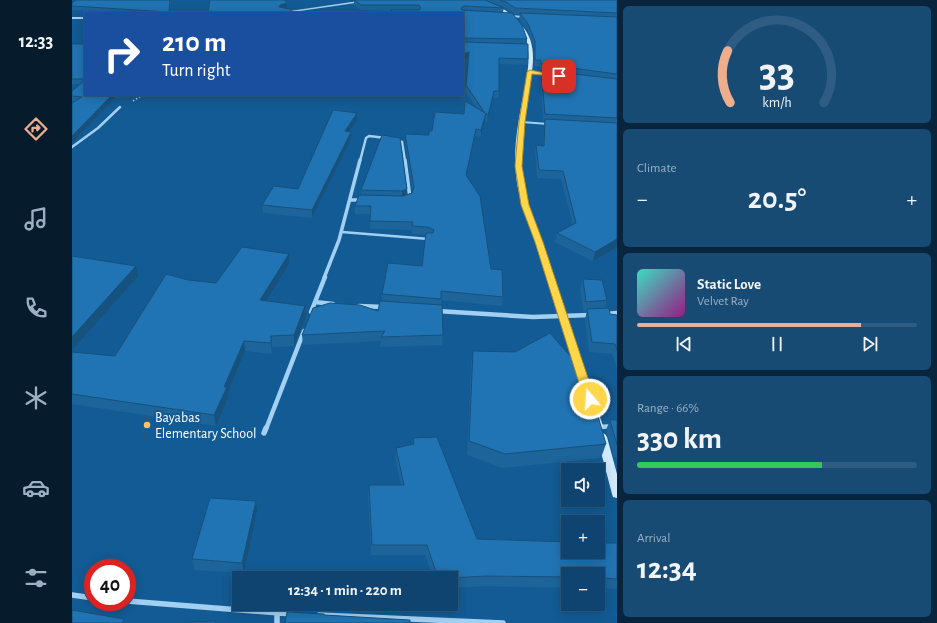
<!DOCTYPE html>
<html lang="en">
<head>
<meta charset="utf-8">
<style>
	:root { --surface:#0e446f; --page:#174b74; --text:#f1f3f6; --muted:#9bb0c3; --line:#2e5c82; --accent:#eead8d }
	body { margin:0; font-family:"Alegreya Sans",sans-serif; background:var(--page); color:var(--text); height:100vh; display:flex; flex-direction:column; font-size:15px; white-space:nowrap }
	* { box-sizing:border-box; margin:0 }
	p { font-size:13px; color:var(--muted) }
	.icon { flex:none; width:22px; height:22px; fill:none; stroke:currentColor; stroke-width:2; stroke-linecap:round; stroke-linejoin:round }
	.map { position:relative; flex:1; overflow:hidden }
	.side { display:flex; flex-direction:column; gap:6px; padding:6px; background:#08253d; width:320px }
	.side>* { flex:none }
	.top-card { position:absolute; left:12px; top:12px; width:380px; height:84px; border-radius:0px; box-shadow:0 2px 10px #0003,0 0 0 1px var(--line); background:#1a4fa0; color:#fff; overflow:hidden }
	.buttons { position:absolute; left:489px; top:463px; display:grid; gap:8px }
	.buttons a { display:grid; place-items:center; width:44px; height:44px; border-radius:0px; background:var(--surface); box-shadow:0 2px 10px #0003,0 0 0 1px var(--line); font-size:20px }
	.speed { position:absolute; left:12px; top:559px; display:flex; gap:8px; font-size:20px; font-weight:700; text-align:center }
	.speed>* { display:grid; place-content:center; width:52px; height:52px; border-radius:50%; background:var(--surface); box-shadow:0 2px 10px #0003,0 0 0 1px var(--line); line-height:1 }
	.speed .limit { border:6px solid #d22; background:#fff; color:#111 }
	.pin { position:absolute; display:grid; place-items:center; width:34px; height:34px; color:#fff; margin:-17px; border-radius:8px; box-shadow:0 2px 6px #0006 }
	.me { position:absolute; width:44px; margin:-22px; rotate:342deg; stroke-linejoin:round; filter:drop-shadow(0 0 3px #0008) }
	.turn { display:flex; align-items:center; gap:14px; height:84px; padding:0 12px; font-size:18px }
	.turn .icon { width:52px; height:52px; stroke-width:2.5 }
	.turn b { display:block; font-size:28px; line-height:34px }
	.big { font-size:30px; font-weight:700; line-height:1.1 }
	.side .card { flex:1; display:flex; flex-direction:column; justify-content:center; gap:6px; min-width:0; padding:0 14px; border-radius:6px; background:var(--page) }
	.side .dial { align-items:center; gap:0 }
	.dial svg { height:104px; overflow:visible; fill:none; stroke:var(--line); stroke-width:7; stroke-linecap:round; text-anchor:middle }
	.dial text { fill:var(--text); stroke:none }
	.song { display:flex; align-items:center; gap:12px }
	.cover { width:48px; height:48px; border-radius:6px; background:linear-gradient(135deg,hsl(170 70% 55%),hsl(310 70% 35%)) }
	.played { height:4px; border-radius:2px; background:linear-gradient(90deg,var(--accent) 80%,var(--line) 80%) }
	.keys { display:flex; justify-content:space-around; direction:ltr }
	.heat { display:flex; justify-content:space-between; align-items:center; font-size:22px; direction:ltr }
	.charge { height:6px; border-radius:3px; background:linear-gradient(90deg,#34c759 66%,var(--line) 0) }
	.trip { position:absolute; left:160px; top:571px; width:226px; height:40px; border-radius:0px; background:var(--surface); box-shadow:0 2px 10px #0003,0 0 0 1px var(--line); font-weight:700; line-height:40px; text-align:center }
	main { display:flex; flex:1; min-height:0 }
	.tab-bar { display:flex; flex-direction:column; width:72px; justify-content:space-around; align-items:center; background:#061b2c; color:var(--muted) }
	.tab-bar .icon { width:28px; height:28px }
	.tab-bar .on { color:var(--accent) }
	.tab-bar b { font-size:18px; color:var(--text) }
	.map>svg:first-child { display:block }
</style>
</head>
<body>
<main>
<nav class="tab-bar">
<b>12:33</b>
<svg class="icon on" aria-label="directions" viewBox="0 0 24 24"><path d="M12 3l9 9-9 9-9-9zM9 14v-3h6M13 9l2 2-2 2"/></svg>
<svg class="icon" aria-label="music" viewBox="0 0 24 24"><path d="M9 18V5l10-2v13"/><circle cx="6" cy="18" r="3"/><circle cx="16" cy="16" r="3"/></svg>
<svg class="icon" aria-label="phone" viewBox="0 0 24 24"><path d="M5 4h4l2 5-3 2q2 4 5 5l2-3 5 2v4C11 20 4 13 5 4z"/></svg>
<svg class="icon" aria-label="climate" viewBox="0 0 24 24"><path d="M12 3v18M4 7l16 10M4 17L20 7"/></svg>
<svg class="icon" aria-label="car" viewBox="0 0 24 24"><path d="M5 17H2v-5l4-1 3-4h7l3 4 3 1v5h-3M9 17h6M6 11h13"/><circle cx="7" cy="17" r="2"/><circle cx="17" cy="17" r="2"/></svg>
<svg class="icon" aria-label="filters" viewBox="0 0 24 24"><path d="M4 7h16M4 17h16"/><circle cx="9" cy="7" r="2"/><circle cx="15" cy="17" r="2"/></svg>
</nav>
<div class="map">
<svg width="545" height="623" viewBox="0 0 545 623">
	<rect width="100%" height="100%" fill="#135b94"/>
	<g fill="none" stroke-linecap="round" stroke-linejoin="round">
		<path stroke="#a2d0f2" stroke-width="1.5" stroke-dasharray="1.5 2" stroke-linecap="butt" d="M61,101L71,95"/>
		<path stroke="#a2d0f2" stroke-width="1.5" d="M209,13L285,2"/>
		<path stroke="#a2d0f2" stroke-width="2" d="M450,122L476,124"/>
		<path stroke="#a2d0f2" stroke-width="2.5" d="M270,232L357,239"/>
		<path stroke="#a2d0f2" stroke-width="2" d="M211,13H301
			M437,16L453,17
			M0,18H13"/>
		<path stroke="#a2d0f2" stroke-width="2.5" d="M458,72L473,74
			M324,140L330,142L333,161
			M0,147L26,128L48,107
			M288,161L294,138L297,136L314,138"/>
		<path stroke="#a2d0f2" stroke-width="3.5" d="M333,160L338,198
			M278,200H290
			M252,278L267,240L288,160"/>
		<path stroke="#a2d0f2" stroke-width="4.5" d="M243,302L261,304
			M287,306L312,307
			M365,311L461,317L518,315
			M239,312L253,277
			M533,314L545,313
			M527,427L545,426
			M194,429L232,331"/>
		<path stroke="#a2d0f2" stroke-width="5.5" d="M192,433L194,428
			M0,595L21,598
			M55,601L220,614
			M205,613V623
			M247,615L431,623"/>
		<path fill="#d1e9fc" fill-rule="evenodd" d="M404,0C425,0 451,20 458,39C465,59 458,80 455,99C452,124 447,150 450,175C453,199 464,222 471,245C486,288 499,332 513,375L512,377H506L505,375C491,332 478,288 464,245C457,222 446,199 444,175C441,150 446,122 451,97C454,79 460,58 454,40C445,13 425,12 404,0Z
			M514,387L517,388L519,390L531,426L529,429L526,430L523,429L521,426L509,390L511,388Z
			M530,433L533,434L535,437L545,474V498L541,497L540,494L525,437L527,434Z"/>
	</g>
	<path fill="#1c649a" d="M99,0L98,13H53L0,10V3Z
		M275,0H545V247L521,261L483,242L485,233L501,225L489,179L465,178L463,152L464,145H471L472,126L473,121H471L468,76L469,71L468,70V66H462V47L455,29L447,19L448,14H442L434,8L415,1L432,8L431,12L455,39V44L456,59L455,65L427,64V91L426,98H421L415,123L413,120L409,137L403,136L394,175L419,269L431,297L430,306L369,300V305L371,335L370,345L308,347L309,341L231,345L230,335L306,311L310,301V294L350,266L354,235L340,234V230L298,229L299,214H283V206L289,195V190L335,189L334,195L340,193L341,191L333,141V134L357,135V131H360L404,107L393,92L396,58L391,60V13H319V11L289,10L282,5V1H277Z
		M0,44H13V95H69L68,97L43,98L0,143V103L3,101H0V91L8,84H0Z
		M285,113V120L278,131L279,139L240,218L191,213L190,205L226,189Z
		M217,264L195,301L234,317L222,346L200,347V354L173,351L156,392V398L144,426L0,404V352L43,356L144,283Z
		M511,279L535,300L533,308L538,314L545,315V368L540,354L517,352L513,319L515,311L511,312L508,288Z
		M401,351L521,416L534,444L529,458L430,468L395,455L399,365Z
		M538,420H545V457H542L534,430Z
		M341,438L405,539L545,543V589L526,588V574H496V588L411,586L379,588V578H361L353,555H299L296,496L297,485H329L323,458L324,448L340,444Z
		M185,511L172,573L123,570L120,559Z"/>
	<path fill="#17517d" d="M277,0H282V1H277Z
		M215,3V10L207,7L208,5Z
		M397,52L396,58L391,60V54Z
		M422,91L421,98L415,123L416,116Z
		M40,95H43V98L0,143V136Z
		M285,113V120L273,138V131Z
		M414,113L413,120L409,137V130Z
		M404,129L403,136L393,182L394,175Z
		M279,132V139L240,218V210Z
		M335,189L334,196L330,198V191Z
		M545,239V247L521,261L523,252Z
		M217,254V264L189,310L188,300Z
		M64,266L66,276L0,350V337Z
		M233,306L234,317L222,346V335Z
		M199,336L200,347V354L199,343Z
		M172,341L173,351L156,392V398L144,426L142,415L152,387Z
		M184,501L185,511L172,573L170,563Z"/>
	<path fill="#2174b3" stroke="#17517d" d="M4,0H98L97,12L0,6V3Z
		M138,0H212L215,3L208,5L207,7L218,9L221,13H139V12H136Z
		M282,0H413L432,8L392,6L389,8L390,10L440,13L450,25L455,39L391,38V13H321L319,10H347L349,8L347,5H289Z
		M428,0H545V13L443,8L434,2Z
		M296,12H317L316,13H297Z
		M448,13L545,17V74L469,64V60H463V41L456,24Z
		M391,42L456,44V59L427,58V91H422L416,116L414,113L409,130L404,129L394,175L408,196L419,269L430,270L431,297L369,291V299L310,294L316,263L350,266L354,233H361L362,230L355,227L340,226L341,222L298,221L299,206H283L287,195L331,196L340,193L342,187L333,134L357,135V131H360L363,112L392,114L393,101L413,113L394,85L397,52L391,54Z
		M0,44H13V79H0Z
		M469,70L545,79V118L473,114Z
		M13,80V95H40L0,136V103L10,97L0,96V91Z
		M261,110L285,113L273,131L279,132L240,210L190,205L202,186L226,189Z
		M473,119L545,123V239L523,252L485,233L504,223L491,171L467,170L464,145L472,146Z
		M310,135L328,138L335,189L330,191L289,190Z
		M170,247L217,254L188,300L233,306L222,335L199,336V343L172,341L152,387H155L142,415L0,394V352L43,356L94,274L116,280L144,283Z
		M0,256L64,266L0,337Z
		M511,279L530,280L535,300L514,302Z
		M308,301L370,305L371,335L309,337L313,331L230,335L241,308L258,303L288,305L306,311Z
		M537,308L538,314L545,315V350L543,344L520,342L515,309Z
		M478,333L512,372L521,416H526L534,444L433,454L397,441L401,351L443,352Z
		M538,420H545V445Z
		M365,437L405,539L496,542V552H526V543H545V579L526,578V574H496V577L413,576L379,578H366L355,545H300L297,485H332L324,448L342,444L341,438Z
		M138,498L184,501L170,563L120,559Z
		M0,610L52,619L50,623H0Z
		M215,612L252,614V615L338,620V623H213Z
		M143,621V623H114V622Z"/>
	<path fill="#ffd54a" stroke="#a68a30" d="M458,70L489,76L487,77L460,74L453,122L450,166L457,205L471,242L523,399L521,402H514L512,399L463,242L449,205L443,166L447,122L455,72Z"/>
	<circle fill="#ffbf64" stroke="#135b94" stroke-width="1.5" cx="75" cy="425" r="4"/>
	<g text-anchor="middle" stroke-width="4" stroke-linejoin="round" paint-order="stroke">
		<g font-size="14" fill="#fff" stroke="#135b94" text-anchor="start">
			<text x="83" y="422">Bayabas<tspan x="83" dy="16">Elementary School</tspan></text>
		</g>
	</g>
</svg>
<div class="buttons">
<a><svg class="icon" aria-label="sound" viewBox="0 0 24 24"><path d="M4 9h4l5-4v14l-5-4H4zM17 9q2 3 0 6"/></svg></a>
<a>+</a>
<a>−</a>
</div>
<div class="speed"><div class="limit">40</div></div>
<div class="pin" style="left:487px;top:76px;background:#d93025"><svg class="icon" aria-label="arrive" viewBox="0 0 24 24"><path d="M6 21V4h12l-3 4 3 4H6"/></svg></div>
<svg class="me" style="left:518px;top:399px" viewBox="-20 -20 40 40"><circle r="17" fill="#ffd54a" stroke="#fff" stroke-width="3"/><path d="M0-11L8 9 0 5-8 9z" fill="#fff"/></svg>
<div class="trip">12:34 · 1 min · 220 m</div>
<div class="top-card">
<div class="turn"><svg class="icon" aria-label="right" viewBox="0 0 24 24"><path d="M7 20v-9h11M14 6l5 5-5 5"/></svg><div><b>210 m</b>Turn right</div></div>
</div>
</div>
<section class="side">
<div class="card dial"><svg viewBox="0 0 100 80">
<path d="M14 69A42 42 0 1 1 86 69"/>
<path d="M14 69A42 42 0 0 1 12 29" stroke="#eead8d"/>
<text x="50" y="56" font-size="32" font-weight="700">33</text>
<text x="50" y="72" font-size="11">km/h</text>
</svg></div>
<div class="card"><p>Climate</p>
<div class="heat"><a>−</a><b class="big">20.5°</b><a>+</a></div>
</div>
<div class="card">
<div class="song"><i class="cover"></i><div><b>Static Love</b><p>Velvet Ray</p></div></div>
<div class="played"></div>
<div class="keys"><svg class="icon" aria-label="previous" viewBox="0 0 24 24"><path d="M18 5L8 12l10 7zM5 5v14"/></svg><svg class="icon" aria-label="pause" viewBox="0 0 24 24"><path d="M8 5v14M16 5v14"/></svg><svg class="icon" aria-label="next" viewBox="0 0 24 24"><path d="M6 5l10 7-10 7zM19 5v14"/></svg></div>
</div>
<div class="card"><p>Range · 66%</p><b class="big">330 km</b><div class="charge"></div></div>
<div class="card"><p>Arrival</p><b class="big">12:34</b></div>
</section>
</main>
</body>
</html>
